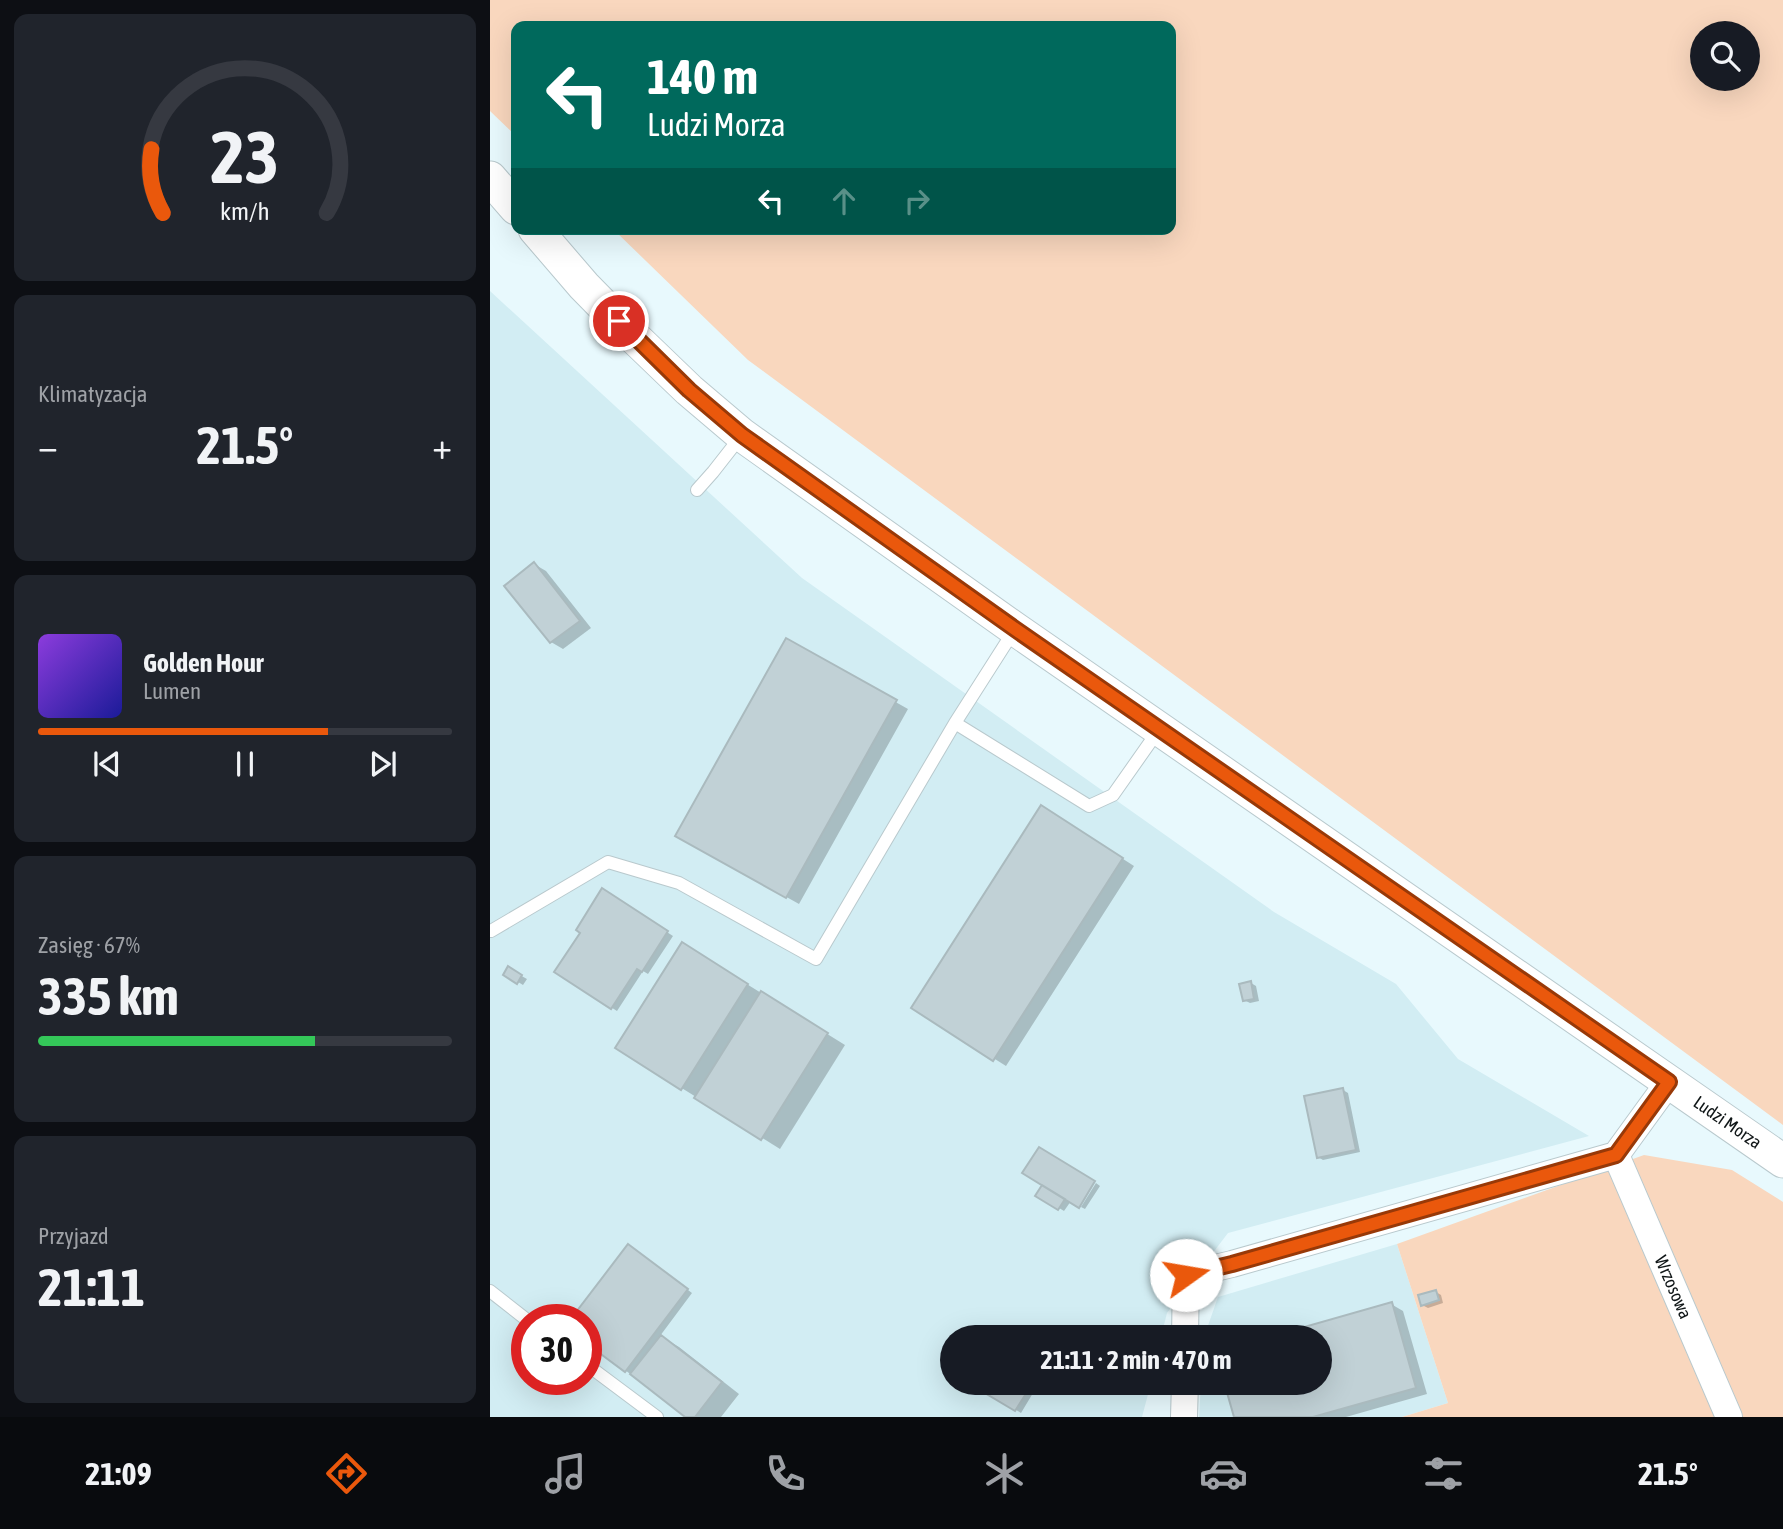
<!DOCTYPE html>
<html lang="pl">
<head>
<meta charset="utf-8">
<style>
	:root { --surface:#171b24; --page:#20242c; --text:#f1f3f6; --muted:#9ea1a6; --line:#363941; --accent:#ea580c }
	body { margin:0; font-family:"Asap Condensed",sans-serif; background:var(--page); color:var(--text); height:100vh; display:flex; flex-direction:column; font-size:26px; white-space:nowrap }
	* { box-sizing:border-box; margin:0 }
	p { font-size:23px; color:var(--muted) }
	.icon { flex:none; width:38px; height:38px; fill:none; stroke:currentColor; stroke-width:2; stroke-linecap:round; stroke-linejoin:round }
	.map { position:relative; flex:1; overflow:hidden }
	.drawer { display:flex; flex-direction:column; gap:14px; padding:14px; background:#0d0f14; width:490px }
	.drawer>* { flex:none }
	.guide { position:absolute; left:21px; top:21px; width:665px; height:214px; border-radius:14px; box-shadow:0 7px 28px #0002; background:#00695c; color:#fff; overflow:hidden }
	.controls { position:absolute; left:1200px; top:21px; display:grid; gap:14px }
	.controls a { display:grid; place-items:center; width:70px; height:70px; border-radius:50%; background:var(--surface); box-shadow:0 7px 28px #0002; font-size:35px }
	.speed { position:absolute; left:21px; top:1304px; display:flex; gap:14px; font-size:35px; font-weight:700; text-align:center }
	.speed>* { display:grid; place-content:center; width:91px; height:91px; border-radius:50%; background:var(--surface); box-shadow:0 7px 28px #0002; line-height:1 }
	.speed .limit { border:10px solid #d22; background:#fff; color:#111 }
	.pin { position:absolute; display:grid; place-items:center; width:60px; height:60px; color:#fff; margin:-30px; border:4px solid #fff; border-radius:50%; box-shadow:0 2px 7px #0007 }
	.me { position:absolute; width:77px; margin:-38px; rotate:77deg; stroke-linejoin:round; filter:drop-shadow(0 0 5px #0008) }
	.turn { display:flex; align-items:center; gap:24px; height:147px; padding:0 21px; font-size:32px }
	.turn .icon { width:91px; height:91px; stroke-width:2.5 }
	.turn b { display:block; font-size:49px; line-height:60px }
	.lanes { display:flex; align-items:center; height:66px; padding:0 21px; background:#0003; justify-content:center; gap:35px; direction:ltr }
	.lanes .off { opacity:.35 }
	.big { font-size:52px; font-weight:700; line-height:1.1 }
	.drawer .widget { flex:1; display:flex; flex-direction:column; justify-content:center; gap:10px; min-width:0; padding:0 24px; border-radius:14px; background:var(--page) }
	.drawer .dial { align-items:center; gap:0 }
	.dial svg { height:182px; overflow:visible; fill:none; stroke:var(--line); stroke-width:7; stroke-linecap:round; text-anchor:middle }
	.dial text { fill:var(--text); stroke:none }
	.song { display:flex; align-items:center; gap:21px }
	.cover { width:84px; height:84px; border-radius:10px; background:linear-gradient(135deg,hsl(270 70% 55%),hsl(240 70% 35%)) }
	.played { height:7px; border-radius:4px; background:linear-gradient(90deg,var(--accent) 70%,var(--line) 70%) }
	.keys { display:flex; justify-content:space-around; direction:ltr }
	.heat { display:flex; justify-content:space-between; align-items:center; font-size:38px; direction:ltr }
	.charge { height:10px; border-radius:5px; background:linear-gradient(90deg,#34c759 67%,var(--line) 0) }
	.trip { position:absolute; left:450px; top:1325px; width:392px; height:70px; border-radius:35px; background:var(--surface); box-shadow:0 7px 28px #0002; font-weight:700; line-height:70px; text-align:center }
	.dock { display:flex; height:112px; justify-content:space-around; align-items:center; background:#090b0e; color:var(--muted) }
	.dock .icon { width:49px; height:49px }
	.dock .current { color:var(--accent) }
	.dock b { font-size:32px; color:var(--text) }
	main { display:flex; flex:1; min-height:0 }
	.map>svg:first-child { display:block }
</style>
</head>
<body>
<main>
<section class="drawer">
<div class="widget dial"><svg viewBox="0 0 100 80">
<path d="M14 69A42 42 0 1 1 86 69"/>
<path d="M14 69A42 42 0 0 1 9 41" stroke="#ea580c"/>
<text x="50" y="56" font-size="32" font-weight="700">23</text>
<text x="50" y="72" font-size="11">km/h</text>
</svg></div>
<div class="widget"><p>Klimatyzacja</p>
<div class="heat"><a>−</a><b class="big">21.5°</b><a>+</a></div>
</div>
<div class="widget">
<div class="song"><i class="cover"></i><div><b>Golden Hour</b><p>Lumen</p></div></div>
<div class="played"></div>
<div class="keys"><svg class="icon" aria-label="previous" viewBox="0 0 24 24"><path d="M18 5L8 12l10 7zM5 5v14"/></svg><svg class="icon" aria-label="pause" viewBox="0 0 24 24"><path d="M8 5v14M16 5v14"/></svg><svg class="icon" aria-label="next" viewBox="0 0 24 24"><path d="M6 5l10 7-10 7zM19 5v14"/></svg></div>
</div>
<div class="widget"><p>Zasięg · 67%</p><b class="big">335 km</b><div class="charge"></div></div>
<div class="widget"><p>Przyjazd</p><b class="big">21:11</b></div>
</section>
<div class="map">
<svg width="1293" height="1417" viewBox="0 0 1293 1417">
	<rect width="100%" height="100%" fill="#e8f9fd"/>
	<path fill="#d2edf3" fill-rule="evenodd" d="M0,291L312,578L784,912L906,984L968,1059L1099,1136L738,1233L677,1313L671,1337H462V1382L661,1383L652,1417H0ZM37,1320H96V1379H37Z
		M907,1244L958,1403L912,1417H709L711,1383L830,1382V1337H714L728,1297Z"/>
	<path fill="#f9d7be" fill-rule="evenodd" d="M0,0H1293V1125L258,360L123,229H681V26H26V136L0,111ZM1213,33H1258V79H1213Z
		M1154,1155L1242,1170L1293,1202V1417H912L958,1403L907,1244Z"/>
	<path fill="#0003" d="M44,564L56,571L101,628L73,649L61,642Z
		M297,641L418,709L309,904L188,836Z
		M563,814L644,866L516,1066L424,1008Z
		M113,891L183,936L158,974L153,971L127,1011L66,972L92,932Z
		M210,955L355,1045L290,1149L127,1048Z
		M19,969L37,979L33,985L15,974Z
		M761,983L766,986L769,1001L760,1003L754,1000Z
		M853,1090L858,1093L870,1152L833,1160L828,1157Z
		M606,1183L610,1186L595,1209L591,1207Z
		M554,1184L581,1201L574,1211L548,1195Z
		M143,1249L202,1293L170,1336L189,1347L249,1394L231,1417H198L96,1341Z
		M946,1292L951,1295L953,1303L938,1308L932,1305Z
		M901,1304L913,1311L937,1394L856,1417H746L830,1382V1337H785Z
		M526,1382L543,1393L531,1413L493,1389Z"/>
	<path fill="#c1d1d6" stroke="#aababe" stroke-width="2" d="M44,562L90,621L60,643L14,586Z
		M296,638L407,700L296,898L185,836Z
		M551,805L633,858L503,1061L421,1008Z
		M112,888L178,931L152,972L147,969L121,1009L64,972L90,933L86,930Z
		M192,942L258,984L191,1090L125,1048Z
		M18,966L32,975L27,984L13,975Z
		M761,981L764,999L753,1001L749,984Z
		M271,991L338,1033L271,1140L204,1098Z
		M853,1088L866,1150L827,1158L814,1096Z
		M549,1147L605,1181L589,1208L532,1173Z
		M552,1185L575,1199L568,1210L545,1196Z
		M138,1244L198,1289L135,1372L96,1343V1320H80Z
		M946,1290L949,1300L931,1306L928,1295Z
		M902,1302L926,1388L823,1417H744L734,1382H830V1337H779Z
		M171,1335L232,1382L205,1417H195L140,1374Z
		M494,1382H529L539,1389L525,1411L490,1390Z"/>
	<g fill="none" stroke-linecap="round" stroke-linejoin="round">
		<g stroke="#b9c9cd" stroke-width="14">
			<path id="service" d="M207,490L223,472L252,435
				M465,723L599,806L623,795L668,731
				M1,931L118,862L189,883L326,959L465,723L525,629
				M0,1291L37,1320
				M96,1364L167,1417"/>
		</g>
		<g stroke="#b9c9cd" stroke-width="28">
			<g id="minor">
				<path id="s1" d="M1126,1155L1239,1417"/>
				<path d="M695,1337L696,1275L742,1264L1126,1155L1179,1082"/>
				<path d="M694,1417L695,1382"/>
			</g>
		</g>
		<g stroke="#b9c9cd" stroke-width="35">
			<g id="tertiary">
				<path d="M0,178L26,208"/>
				<path id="s2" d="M45,229L94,286L146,339L199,390L252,435L525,629L1293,1161"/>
			</g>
		</g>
		<use href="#service" stroke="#fff" stroke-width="12"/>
		<use href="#minor" stroke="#fff" stroke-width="26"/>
		<use href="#tertiary" stroke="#fff" stroke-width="33"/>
	</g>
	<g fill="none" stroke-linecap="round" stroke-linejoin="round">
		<g stroke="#983908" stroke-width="18">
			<path id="route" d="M129,321L199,390L252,435L525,629L1179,1082L1126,1155L742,1264L696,1275"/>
		</g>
		<use href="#route" stroke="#ea580c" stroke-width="12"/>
	</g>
	<g text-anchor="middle" stroke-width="6" stroke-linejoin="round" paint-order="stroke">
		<g font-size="18" fill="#101617" stroke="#e8f9fd">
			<text dy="6" stroke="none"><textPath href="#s2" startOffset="1494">Ludzi Morza</textPath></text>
			<text dy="6" stroke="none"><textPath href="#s1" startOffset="144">Wrzosowa</textPath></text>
		</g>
	</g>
</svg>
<div class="controls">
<a><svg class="icon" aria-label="search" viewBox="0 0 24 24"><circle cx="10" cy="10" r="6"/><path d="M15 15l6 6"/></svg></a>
</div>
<div class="speed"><div class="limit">30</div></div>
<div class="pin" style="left:129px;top:321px;background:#d93025"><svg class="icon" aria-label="arrive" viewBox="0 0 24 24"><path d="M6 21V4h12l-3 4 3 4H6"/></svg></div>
<svg class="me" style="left:696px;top:1275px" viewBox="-20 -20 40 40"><circle r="19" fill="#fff"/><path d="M0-13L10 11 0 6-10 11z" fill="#ea580c"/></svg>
<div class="trip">21:11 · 2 min · 470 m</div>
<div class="guide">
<div class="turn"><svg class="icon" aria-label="left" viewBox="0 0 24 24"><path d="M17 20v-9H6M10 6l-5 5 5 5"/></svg><div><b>140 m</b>Ludzi Morza</div></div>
<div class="lanes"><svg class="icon" aria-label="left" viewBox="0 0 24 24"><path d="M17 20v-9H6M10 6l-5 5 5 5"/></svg><svg class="icon off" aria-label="ahead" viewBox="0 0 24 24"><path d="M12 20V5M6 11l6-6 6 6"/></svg><svg class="icon off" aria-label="right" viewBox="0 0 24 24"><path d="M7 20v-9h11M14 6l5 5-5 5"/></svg></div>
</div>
</div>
</main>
<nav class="dock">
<b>21:09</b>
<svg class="icon current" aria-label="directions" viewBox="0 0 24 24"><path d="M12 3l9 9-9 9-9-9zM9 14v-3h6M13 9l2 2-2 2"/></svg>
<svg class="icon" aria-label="music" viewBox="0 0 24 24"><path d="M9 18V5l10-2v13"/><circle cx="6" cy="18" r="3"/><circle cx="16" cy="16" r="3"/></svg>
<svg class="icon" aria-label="phone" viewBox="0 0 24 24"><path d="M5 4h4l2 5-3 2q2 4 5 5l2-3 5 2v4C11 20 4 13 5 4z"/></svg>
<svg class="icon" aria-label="climate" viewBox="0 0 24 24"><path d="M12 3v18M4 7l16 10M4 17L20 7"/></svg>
<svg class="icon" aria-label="car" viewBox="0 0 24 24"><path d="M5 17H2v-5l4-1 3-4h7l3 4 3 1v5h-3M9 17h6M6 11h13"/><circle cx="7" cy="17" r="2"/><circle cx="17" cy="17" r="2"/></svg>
<svg class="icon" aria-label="filters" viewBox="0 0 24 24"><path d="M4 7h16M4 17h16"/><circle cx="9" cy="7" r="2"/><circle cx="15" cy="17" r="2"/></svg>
<b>21.5°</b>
</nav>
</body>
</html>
